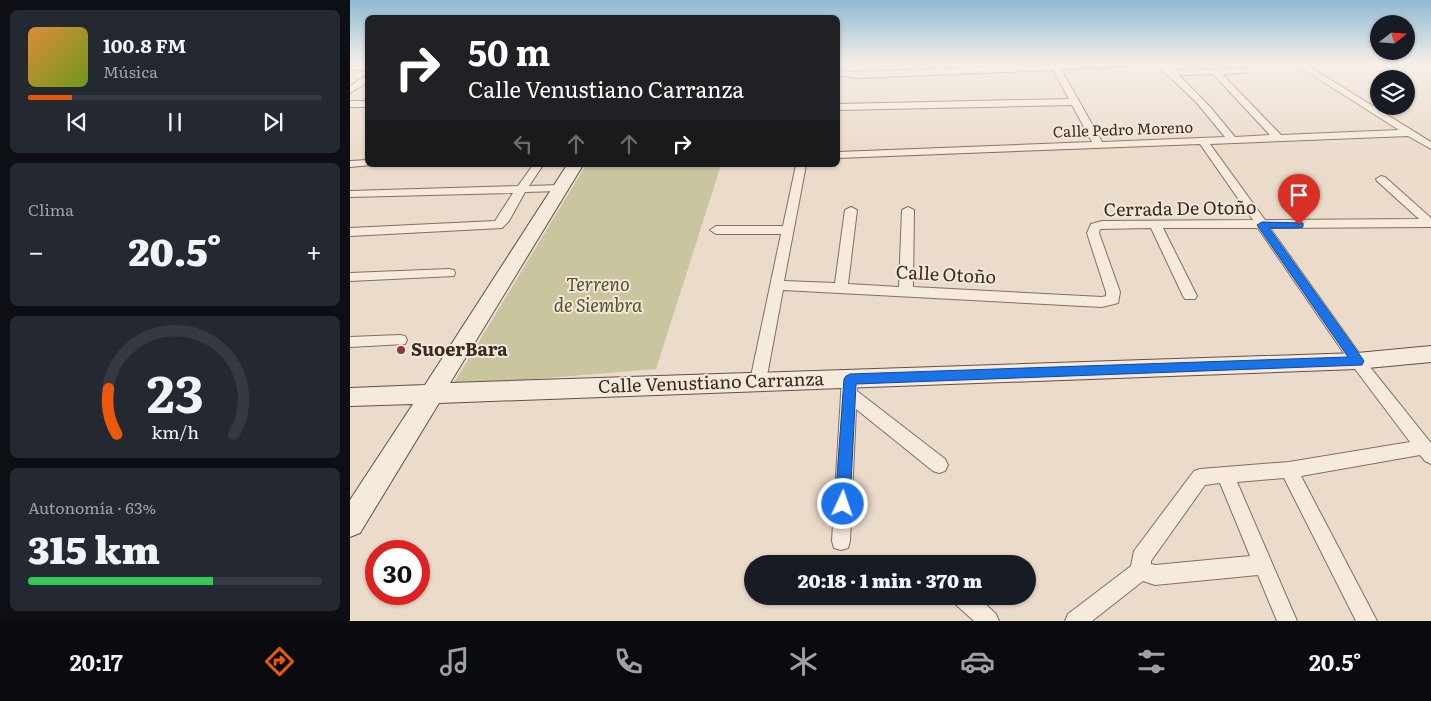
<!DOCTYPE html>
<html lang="es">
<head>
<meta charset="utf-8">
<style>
	:root { --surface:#171b24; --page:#242831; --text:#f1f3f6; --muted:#9ea1a6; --line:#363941; --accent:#ea580c }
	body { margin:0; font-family:Literata,serif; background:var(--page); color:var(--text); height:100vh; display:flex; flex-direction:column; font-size:19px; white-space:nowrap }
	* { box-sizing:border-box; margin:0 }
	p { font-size:16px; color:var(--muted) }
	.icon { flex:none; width:28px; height:28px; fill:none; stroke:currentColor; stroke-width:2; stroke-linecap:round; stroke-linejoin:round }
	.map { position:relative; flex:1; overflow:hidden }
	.side { display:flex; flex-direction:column; gap:10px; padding:10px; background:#0d0f14; width:350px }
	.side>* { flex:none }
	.hud { position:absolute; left:15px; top:15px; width:475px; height:152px; border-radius:8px; box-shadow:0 1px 4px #0004; background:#202124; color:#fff; overflow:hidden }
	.needle { width:32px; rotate:73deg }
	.tools { position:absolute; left:1020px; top:15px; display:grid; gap:10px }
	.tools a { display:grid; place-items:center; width:45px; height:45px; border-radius:50%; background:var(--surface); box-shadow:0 1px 4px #0004; font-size:25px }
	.speed { position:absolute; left:15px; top:540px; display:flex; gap:10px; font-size:25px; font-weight:700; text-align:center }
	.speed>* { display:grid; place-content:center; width:65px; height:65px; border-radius:50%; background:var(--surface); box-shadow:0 1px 4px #0004; line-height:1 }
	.speed .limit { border:8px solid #d22; background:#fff; color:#111 }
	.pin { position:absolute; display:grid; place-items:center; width:42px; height:42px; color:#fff; margin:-51px -21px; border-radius:50% 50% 50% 0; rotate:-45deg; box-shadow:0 0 5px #0007 }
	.pin .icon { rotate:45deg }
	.me { position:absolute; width:55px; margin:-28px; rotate:3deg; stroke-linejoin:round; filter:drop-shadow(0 0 4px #0008) }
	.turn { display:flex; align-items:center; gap:18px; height:105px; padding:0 20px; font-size:22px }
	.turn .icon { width:65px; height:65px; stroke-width:2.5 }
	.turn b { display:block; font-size:35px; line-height:42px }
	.lanes { display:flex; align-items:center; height:48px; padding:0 20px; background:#0003; justify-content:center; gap:25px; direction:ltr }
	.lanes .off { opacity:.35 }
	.big { font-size:38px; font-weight:800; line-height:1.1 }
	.side .tile { flex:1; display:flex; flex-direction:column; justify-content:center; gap:8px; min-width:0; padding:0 18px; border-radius:8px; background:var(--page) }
	.side .dial { align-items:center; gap:0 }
	.dial svg { height:130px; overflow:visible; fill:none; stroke:var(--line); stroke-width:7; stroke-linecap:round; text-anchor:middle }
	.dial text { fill:var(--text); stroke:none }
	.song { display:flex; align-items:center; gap:15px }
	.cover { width:60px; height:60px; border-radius:8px; background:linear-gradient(135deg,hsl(30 70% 55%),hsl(80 70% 35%)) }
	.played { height:5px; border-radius:2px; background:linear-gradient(90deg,var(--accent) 15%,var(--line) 15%) }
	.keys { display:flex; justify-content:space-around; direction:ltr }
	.heat { display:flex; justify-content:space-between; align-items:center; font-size:28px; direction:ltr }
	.charge { height:8px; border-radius:4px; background:linear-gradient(90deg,#34c759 63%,var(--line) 0) }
	.trip { position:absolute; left:394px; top:555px; width:292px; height:50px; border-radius:25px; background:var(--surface); box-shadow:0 1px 4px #0004; font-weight:800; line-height:50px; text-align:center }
	.tabs { display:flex; height:80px; justify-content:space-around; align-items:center; background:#090b0e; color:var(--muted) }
	.tabs .icon { width:35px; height:35px }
	.tabs .on { color:var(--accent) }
	.tabs b { font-size:22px; color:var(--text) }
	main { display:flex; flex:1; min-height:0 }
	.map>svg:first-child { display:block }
</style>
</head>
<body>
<main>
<section class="side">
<div class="tile">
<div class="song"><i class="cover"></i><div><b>100.8 FM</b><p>Música</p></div></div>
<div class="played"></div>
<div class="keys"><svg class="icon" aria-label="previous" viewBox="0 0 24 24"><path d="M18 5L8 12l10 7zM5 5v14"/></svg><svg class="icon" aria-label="pause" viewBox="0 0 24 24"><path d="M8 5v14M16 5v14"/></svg><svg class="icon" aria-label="next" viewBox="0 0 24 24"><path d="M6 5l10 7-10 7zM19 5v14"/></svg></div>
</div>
<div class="tile"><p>Clima</p>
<div class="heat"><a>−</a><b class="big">20.5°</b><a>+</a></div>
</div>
<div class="tile dial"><svg viewBox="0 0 100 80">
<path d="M14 69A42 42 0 1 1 86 69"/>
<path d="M14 69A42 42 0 0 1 9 41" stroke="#ea580c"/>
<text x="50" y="56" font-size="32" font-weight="700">23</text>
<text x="50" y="72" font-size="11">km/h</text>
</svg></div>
<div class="tile"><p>Autonomía · 63%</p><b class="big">315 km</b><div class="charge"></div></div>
</section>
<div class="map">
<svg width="1081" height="621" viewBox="0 0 1081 621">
	<rect width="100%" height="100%" fill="#ebdbcb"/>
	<path fill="#c8c59f" d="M236,165H371L306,369L102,386Z"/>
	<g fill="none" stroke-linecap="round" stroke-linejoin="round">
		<g stroke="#866d60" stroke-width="2">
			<path id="street" d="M722,64H787L783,66L711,69L752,142L875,137L846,102L806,64H815L823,70L896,69V73H893L872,74L931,135L1049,130L945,64H955L1081,142V149L1058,136L860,144L915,220L1069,219L1027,181L1026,179L1031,176L1035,177L1081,218V227L920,228L1012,357L1081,443V464L1075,461L1070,455L951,476L1027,621H1006L934,478L887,482L947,621H927L908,575L805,585L793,581L742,621H715L718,614L781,566L784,551L844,471L850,469L939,462L1060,442L1002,365L908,228H813L847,296L845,299H835L833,296L801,228L750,229L749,233L770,292L768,303L752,307L433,290L416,381L413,385L408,387L403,385L400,381L431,234H366L360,230L366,226H433L446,165H456L434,281L485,283L495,210L501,207L507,210L498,284L549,287L552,210L558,207L564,210L563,287L752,297L756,296V292L737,233L741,224L752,221L903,220L850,144L488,158V152L742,142L722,105L488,110V104L719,99L703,70L507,78L488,75V71L507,72ZM863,74L920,135L885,137L861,108L829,75ZM870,483L900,556L805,565L801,564V561L855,485Z
				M15,76H18V82L0,93V86Z
				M0,101H18V107H0Z
				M18,160V165H22L0,167V161Z
				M183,165H193L179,186L210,185L215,188L210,191L175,192L159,221L152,228L0,236V228L145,221L163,193L0,197V191L168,186Z
				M99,269L104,270L105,273L104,276L0,281V273Z
				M50,335L55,336L57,340L55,344L0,347V337Z
				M500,373L505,375L508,379L507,391L595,459L598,465L595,471L589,473L583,471L506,409L500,541L498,548L491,550L484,548L482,541L492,379L495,375Z
				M601,596H627L646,614L649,621H624L604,603Z"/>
		</g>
		<g stroke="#684e43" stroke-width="2">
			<path id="secondary" d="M0,64H18V71L0,69Z
				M217,165H233L100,383L1007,353L1081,346V362L1007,369L89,403L10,533L0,537V500L63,404L0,406V388L75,385Z"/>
		</g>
		<use href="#street" fill="#f6eadd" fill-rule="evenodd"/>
		<use href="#secondary" fill="#f6eadd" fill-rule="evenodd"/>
	</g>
	<linearGradient id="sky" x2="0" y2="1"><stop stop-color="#8fb9d4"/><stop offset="0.42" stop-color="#f6efe8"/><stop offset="1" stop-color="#f6efe8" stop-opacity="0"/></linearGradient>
	<rect width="1081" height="151" fill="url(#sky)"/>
	<path fill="#1a73e8" stroke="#114b97" d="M912,222L953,223V227L949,228H919L1012,358L1014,361L1012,365L506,384L500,504L498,509L493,511L487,509L485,504L494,379L496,376L500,374L998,357L907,225Z"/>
	<circle fill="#8f3649" stroke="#f3e7d9" stroke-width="2" cx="51" cy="350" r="5"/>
	<g text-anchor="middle" stroke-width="4" stroke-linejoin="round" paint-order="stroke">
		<g font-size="15" fill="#382822" stroke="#f3e7d9">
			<text transform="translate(773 130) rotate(-2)" y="5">Calle Pedro Moreno</text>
		</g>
		<g font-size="18" fill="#382822" stroke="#f3e7d9">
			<text transform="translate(830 209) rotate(-1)" y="6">Cerrada De Otoño</text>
			<text transform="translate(596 275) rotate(3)" y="6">Calle Otoño</text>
			<text transform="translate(361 383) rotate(-2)" y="6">Calle Venustiano Carranza</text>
		</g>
		<g font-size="18" font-style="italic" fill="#50532b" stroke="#f3e7d9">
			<text x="248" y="291">Terreno<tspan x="248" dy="21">de Siembra</tspan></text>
		</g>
		<g font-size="18" font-weight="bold" fill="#382822" stroke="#f3e7d9" text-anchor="start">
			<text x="61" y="356">SuoerBara</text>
		</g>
	</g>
</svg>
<div class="tools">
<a><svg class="needle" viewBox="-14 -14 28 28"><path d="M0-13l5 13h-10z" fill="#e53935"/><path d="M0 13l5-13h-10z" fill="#9ea1a6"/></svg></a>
<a><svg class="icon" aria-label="layers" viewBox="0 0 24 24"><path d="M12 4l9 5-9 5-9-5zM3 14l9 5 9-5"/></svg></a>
</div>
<div class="speed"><div class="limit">30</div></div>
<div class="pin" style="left:949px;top:225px;background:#d93025"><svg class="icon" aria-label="arrive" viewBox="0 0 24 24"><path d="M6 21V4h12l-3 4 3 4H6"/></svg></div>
<svg class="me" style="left:493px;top:504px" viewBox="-20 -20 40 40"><circle r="17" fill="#1a73e8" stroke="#fff" stroke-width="3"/><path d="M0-11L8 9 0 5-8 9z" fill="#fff"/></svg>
<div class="trip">20:18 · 1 min · 370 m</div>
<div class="hud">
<div class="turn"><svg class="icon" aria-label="right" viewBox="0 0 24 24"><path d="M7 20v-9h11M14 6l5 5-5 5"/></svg><div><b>50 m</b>Calle Venustiano Carranza</div></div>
<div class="lanes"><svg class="icon off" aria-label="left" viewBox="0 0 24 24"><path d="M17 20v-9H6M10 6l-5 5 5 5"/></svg><svg class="icon off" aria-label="ahead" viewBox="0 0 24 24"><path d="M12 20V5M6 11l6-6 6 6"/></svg><svg class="icon off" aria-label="ahead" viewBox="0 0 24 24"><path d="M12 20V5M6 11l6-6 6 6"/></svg><svg class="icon" aria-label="right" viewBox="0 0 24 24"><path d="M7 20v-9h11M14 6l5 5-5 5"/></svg></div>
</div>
</div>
</main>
<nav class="tabs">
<b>20:17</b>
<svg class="icon on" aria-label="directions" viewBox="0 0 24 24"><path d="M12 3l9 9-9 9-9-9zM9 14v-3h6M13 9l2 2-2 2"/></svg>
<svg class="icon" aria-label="music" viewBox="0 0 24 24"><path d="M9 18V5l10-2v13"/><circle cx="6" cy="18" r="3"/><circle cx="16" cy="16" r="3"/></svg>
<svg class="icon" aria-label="phone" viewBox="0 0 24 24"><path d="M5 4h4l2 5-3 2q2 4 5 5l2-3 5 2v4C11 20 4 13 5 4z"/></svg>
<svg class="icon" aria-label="climate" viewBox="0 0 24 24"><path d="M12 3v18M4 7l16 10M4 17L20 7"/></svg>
<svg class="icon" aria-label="car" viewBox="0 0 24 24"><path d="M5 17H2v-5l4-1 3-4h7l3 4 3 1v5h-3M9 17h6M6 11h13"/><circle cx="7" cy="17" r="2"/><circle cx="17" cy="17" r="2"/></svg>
<svg class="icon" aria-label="filters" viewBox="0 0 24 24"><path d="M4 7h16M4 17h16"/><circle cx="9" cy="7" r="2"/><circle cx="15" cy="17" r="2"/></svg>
<b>20.5°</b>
</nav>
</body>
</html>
